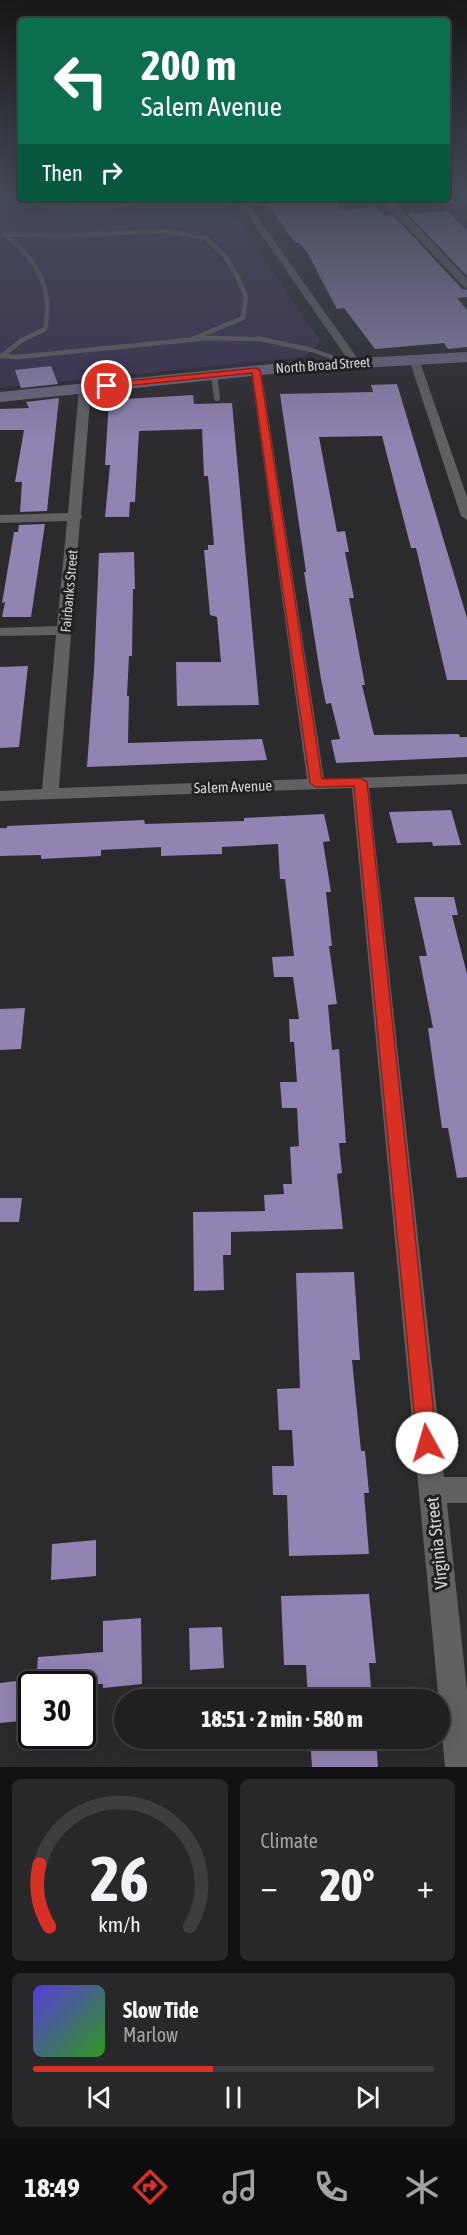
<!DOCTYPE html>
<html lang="en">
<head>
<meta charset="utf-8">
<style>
	:root { --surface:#202022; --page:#28282a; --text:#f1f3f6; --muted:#a2a3a5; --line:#3d3e40; --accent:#d93025 }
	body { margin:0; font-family:"Asap Condensed",sans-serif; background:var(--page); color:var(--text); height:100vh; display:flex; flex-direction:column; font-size:22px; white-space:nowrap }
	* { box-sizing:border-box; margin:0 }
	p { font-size:20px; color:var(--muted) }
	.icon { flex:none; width:33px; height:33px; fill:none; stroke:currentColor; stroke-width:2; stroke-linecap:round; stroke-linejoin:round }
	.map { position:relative; height:1767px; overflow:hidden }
	.sheet { display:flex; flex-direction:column; gap:12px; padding:12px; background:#121213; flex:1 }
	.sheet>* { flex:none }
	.hud { position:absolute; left:18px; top:18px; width:432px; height:183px; border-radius:6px; box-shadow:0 6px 24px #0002,0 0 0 2px var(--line); background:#0b6e4f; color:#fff; overflow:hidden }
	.speed { position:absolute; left:18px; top:1671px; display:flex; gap:12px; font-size:30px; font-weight:700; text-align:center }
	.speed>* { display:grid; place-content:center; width:78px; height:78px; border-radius:50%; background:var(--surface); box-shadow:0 6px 24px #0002,0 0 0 2px var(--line); line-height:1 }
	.speed .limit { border:3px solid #111; border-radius:9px; background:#fff; color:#111 }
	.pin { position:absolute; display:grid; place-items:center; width:51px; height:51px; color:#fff; margin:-26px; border:3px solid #fff; border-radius:50%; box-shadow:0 2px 6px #0007 }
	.me { position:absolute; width:66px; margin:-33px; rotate:354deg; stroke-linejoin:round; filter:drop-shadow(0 0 4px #0008) }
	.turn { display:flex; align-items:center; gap:21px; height:126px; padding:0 24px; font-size:27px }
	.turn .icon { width:78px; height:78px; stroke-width:2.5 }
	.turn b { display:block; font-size:42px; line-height:51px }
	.then { display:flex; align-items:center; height:57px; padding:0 24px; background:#0003; gap:12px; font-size:22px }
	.big { font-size:45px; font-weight:800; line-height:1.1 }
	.sheet .card { flex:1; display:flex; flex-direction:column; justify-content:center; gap:9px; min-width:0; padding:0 21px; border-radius:9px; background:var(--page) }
	.sheet .dial { align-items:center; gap:0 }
	.dial svg { height:156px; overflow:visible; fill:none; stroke:var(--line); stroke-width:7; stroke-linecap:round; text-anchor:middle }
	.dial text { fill:var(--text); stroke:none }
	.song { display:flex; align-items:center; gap:18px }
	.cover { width:72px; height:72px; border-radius:9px; background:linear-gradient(135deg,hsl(250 70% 55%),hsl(110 70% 35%)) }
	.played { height:6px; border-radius:3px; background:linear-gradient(90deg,var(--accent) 45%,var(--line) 45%) }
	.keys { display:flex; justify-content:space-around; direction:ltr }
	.heat { display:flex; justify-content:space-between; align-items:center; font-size:33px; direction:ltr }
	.sheet .tiles { flex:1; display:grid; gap:12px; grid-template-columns:1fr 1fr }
	.card:last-child { grid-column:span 2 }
	.trip { position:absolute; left:114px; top:1689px; width:336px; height:60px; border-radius:30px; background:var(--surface); box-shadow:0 6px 24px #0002,0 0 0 2px var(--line); font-weight:800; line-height:60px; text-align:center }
	.tab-bar { display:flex; height:96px; justify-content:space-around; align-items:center; background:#0d0d0e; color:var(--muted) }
	.tab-bar .icon { width:42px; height:42px }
	.tab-bar .selected { color:var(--accent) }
	.tab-bar b { font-size:27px; color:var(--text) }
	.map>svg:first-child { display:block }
</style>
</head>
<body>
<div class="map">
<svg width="467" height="1767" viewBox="0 0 467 1767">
	<rect width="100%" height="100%" fill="#2b2a2d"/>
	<path fill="#3b3150" d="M0,194H21V198H223L320,341L318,345L303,357L0,388Z"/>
	<path fill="#9183b2" d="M337,198L340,210L376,207L384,216L393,215L462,289L467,290V297L457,298L467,310V347L448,349L444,343L375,349L344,308L337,309L307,252L299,243H295L264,199Z
		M448,211L467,230V276L408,214Z
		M51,366L58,384L21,388L15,370Z
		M397,384L467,618V680H447L416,548H411L382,436L319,437L337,532L345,531L349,552H345L354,598H349L365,685H362L374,735L459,734L460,737H467V757L336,763L331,740L340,739L331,703L326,704L321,679L304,572H306L280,394L373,392L371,385Z
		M193,395L194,404L232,403L259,705L177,706L176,662H221L217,617L210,615L204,550H208V545H214L208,476H204L202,429L139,431L135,502H130L129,517H105L110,465H105L109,400Z
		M59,398L47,511L20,512L22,482H15L24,430H0V409L29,408L26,402Z
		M45,524L31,617H2L5,602L2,603L14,532H18L19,525Z
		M134,552L135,589H133L132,656H129L127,696H129L128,743L262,739L267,760L87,767L94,670L99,553Z
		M28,666L19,747L0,748V667Z
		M451,810L461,845L433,846L432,842L397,843L389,812Z
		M324,814L330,841L323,842L331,892H326L332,946H329L337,1004L328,1005L332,1050L339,1049L346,1143H339L342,1173L337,1174L343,1229L231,1232V1255H223L224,1290L194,1291L193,1212L265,1211L264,1195L284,1194L283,1184H292L290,1147L299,1146L297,1108H282L280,1082H297L294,1042H290L289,1019H299L293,977H274L272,957L294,956L285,879H280L278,844L222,847V854L161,856V847L101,850V856L41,859V855L0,856V828H7V826L144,820L145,824L244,821V818Z
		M414,897H454L458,915H452L467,974V1177L457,1178L448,1128H442L428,1028H433L419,956H427Z
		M25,1008L21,1049L0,1050V1009Z
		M0,1198H22L19,1222H0Z
		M354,1272L360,1360H352L361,1451H365L369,1493H364L369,1554L289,1556L287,1495H273L272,1466H294L292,1430H279L277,1389L300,1388L296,1273Z
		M96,1540V1576L51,1580L52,1544Z
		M369,1594L376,1663H369L372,1700H308L306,1665H284L281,1596Z
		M141,1618L142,1684L103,1688V1684H36L38,1657L103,1652V1621Z
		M222,1627L224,1668L190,1670L189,1628Z
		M32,1679V1720L0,1723V1683Z
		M310,1738H376L378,1767H312Z"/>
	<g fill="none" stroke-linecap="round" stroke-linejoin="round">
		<path stroke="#616063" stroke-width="4.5" d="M22,198C61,216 126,204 168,198
			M2,233C35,256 54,288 45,329L22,340L2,356
			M3,234L60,236L164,231L206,238L225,256L238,278L246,297L243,318L192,339
			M0,356L17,357L209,338L261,339L312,350L348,363"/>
		<path stroke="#616063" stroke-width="6" d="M214,375L217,398"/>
		<path fill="#616063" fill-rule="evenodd" d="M236,198H244L360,362L359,364H351Z
			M363,198H467V204L393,201L467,279V288L464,287L383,201H367Z
			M414,356L419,359L467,497V520L461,516L409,359Z
			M256,367L261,370L324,779L467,774V784L369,788L444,1477H467V1503H447L467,1691V1767H445L352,788L0,801V791L42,789L56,635L0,636V628L57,626L67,521L0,523V515L68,513L79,388L85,385L91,388L81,514L82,517L80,520L59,788L307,779L251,370Z"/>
		<path fill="#6e6680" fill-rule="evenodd" d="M467,352V362L290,372L0,402V392L290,362Z"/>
	</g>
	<linearGradient id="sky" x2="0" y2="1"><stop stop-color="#181719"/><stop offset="0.44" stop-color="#444a57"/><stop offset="1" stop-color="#444a57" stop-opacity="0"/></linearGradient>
	<rect width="467" height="442" fill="url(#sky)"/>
	<path fill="#d93025" stroke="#8d1f18" stroke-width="1.5" d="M256,368L260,370L322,779L360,778L367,782L437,1443L434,1450L427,1453L420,1450L417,1443L354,786L316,787L310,783L252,373L107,388L103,386L107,383Z"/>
	<g text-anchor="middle" stroke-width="6" stroke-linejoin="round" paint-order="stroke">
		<g font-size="14" fill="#d4d4d6" stroke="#212123">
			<text transform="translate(323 365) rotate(-4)" y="5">North Broad Street</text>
			<text transform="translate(69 591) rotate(-85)" y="5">Fairbanks Street</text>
		</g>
		<g font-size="15" fill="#d4d4d6" stroke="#212123">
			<text transform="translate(233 787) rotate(-2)" y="5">Salem Avenue</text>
		</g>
		<g font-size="18" fill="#d4d4d6" stroke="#212123">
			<text transform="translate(437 1543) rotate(-96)" y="6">Virginia Street</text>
		</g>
	</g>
</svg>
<div class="speed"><div class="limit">30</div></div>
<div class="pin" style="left:107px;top:386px;background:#d93025"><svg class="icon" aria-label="arrive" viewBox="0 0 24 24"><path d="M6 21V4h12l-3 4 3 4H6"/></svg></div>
<svg class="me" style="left:427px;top:1443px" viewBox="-20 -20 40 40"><circle r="19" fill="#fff"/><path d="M0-13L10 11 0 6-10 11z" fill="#d93025"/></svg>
<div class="trip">18:51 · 2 min · 580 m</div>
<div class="hud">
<div class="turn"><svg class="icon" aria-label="left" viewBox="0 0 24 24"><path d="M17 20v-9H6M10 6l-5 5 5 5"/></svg><div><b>200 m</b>Salem Avenue</div></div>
<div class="then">Then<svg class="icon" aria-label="right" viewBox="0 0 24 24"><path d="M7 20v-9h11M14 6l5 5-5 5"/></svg></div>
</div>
</div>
<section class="sheet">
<div class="tiles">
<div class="card dial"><svg viewBox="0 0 100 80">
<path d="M14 69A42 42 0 1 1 86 69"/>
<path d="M14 69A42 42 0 0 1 9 37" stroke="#d93025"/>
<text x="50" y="56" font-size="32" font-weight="700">26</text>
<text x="50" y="72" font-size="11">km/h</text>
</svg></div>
<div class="card"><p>Climate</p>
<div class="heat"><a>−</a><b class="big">20°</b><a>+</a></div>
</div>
<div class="card">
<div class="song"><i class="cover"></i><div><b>Slow Tide</b><p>Marlow</p></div></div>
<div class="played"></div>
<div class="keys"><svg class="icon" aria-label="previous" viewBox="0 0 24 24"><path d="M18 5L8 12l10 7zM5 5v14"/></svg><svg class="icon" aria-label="pause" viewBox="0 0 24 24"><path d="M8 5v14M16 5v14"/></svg><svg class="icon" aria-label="next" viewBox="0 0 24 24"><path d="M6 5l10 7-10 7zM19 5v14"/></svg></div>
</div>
</div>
</section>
<nav class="tab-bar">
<b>18:49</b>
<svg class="icon selected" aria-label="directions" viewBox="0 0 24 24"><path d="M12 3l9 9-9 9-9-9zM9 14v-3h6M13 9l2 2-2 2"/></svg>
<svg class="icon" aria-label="music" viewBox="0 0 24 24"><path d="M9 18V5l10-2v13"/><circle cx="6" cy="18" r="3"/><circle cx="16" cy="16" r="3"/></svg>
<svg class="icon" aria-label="phone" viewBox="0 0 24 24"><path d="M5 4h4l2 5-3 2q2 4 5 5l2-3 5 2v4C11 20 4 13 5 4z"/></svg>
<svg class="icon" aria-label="climate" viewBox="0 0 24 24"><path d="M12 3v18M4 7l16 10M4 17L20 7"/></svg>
</nav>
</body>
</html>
